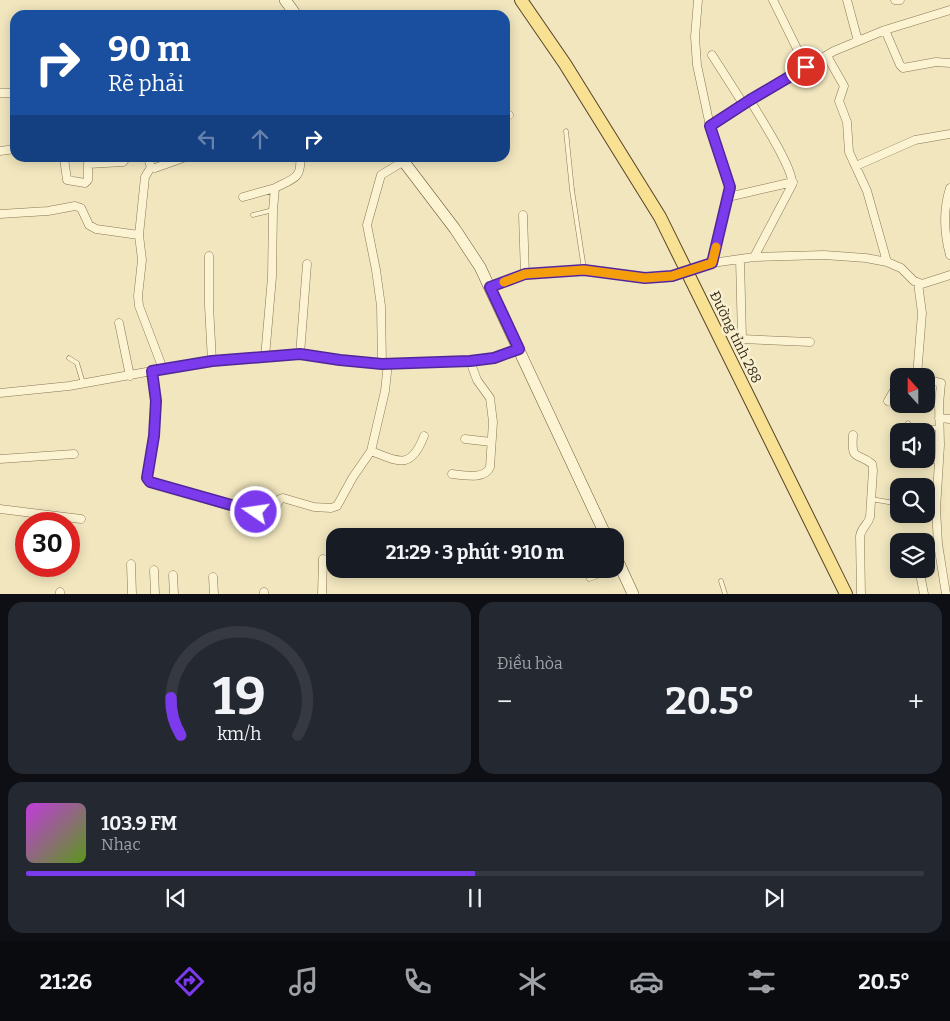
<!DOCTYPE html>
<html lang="vi">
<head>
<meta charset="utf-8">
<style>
	:root { --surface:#171b24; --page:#242831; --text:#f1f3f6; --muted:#9ea1a6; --line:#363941; --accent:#7c3aed }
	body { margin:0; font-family:Bitter,serif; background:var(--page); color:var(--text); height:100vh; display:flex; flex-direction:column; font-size:19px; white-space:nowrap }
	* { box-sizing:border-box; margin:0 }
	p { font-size:16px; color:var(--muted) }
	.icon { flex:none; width:28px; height:28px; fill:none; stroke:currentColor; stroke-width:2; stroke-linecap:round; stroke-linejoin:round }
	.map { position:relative; height:594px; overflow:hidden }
	.drawer { display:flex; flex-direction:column; gap:8px; padding:8px; background:#0d0f14; flex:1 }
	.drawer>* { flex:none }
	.top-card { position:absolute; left:10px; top:10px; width:500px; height:152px; border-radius:15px; box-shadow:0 2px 12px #0003; background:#1a4fa0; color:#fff; overflow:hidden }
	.needle { width:32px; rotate:339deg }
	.tools { position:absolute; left:890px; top:368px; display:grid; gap:10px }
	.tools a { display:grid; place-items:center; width:45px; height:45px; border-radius:10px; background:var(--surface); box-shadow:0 2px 12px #0003; font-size:25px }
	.speed { position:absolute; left:15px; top:512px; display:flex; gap:10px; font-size:25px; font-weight:700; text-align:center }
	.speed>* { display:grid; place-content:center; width:65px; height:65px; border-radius:50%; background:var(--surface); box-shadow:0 2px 12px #0003; line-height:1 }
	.speed .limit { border:8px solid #d22; background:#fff; color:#111 }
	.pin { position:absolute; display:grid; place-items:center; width:42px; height:42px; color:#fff; margin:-21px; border:2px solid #fff; border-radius:50%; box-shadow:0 1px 5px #0007 }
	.me { position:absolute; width:55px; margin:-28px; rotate:283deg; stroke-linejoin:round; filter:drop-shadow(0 0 4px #0008) }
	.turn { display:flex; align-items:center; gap:18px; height:105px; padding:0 15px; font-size:22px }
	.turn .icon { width:65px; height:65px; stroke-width:2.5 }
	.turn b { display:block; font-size:35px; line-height:42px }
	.lanes { display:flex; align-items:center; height:48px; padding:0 15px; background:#0003; justify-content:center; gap:25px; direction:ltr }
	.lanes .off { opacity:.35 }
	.big { font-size:38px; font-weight:700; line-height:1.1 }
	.drawer .card { flex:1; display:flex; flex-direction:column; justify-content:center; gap:8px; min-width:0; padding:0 18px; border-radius:15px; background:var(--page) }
	.drawer .dial { align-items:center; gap:0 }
	.dial svg { height:130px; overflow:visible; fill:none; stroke:var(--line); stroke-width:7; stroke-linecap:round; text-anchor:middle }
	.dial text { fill:var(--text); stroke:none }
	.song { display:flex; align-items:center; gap:15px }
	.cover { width:60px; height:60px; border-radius:8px; background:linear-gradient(135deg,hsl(290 70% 55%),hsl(90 70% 35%)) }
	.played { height:5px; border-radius:2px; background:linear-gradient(90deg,var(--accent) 50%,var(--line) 50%) }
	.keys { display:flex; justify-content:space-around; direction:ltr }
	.heat { display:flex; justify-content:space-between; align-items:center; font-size:28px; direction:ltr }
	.drawer .tiles { flex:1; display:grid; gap:8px; grid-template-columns:1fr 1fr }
	.card:last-child { grid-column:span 2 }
	.trip { position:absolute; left:326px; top:528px; width:298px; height:50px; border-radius:15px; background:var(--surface); box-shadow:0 2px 12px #0003; font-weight:700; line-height:50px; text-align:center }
	.dock { display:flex; height:80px; justify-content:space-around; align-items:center; background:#090b0e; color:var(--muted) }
	.dock .icon { width:35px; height:35px }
	.dock .active { color:var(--accent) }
	.dock b { font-size:22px; color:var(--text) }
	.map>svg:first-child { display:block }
</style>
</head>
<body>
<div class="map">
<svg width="950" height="594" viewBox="0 0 950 594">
	<rect width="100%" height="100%" fill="#f1e6be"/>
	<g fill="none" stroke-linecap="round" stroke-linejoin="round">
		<g stroke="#8b7655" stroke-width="5">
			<path id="lane" d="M566,131L572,190L584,269
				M253,215L273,210
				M69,358L77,363L83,383
				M908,423L910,428H939
				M926,455L931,461
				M913,461H939
				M871,499L894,503
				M589,579L619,568
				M721,581L725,594"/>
		</g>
		<g stroke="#8b7655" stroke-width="9">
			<path id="street" d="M698,0L695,37L697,65L710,126L730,187L712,263
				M773,0L806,67
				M847,0L858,41
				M895,0H900
				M950,10L885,30L900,65L903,68L936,62L950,63
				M712,55L744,105
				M827,56L844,86L839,101L847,122L849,152L867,191L887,262
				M0,93H15
				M750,100C759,116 795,170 792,185L754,257
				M505,116L509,115
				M710,126L750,100L834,51L885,30
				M0,151L15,149
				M64,158L67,180L85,183L88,180V164L123,162L126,158
				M148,158L151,167L155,168L183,158
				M856,166L915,140L950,134
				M950,188C943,210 944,233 950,255
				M243,197L275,188
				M728,197L793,182
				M0,214L48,211L75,206L81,208L89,225L96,229L139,235L145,177L151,167
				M523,215L525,275
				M139,235L142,260L138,296L139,306L163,369L212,361L300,354L340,360L382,364L470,361L493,358L519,349
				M209,256V306L212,361
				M740,259L742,339L810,342
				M490,287L525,275L584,269L645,278L672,276L712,263L754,257L824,255L866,258L887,262L901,268L914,281L922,284L950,275
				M119,323L130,376
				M300,354L307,264
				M265,357L272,277L273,210L275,188C292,179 302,179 300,158
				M382,364L381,306L376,270L367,225L381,175L404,161
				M153,371L156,401L154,436L147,478L150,482C190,492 233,512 273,513L280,499L283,498L314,507L331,508L337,506L353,477L371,451L385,391L388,363
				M917,376L922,313L918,283
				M926,379L941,383L939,404L940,445L936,509L938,544L946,594
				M0,393L69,386L163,369
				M888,401L899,382
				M939,418L950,419
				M853,435C851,463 857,451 872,464L873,470L870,517C868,525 862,526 860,536L861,594
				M465,439L491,442
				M371,451C399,462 411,470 424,436
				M0,459L74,454
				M452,474C464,475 485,480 490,467L493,422L490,398L477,380L470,361
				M0,509L81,519
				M131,564L132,594
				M919,569L924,594
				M154,570L155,594
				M173,575L174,594
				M213,577L214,594
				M60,592V594
				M264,594V592
				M322,594L323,559"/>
		</g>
		<g stroke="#6c5739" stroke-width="12">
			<path id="secondary" d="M285,0L296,15
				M401,158L455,229L480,267L606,536
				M615,555L633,594"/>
		</g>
		<g stroke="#58432a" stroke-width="14">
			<path id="primary" d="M521,0L565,64L660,217L846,594"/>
		</g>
		<use href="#lane" stroke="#fbf3d1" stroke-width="4"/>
		<use href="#street" stroke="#fbf3d1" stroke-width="8"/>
		<use href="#secondary" stroke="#fbf3d1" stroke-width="11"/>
		<use href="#primary" stroke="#f8e192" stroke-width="12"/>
	</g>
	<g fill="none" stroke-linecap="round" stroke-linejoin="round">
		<g stroke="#51269a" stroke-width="12">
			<path id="route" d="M256,512L150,482L147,478L154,436L156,401L152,371L212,361L300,354L340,360L382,364L470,361L494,358L519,349L490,287L525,274L584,270L645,278L672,276L712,263L730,187L710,126L750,100L806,67"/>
		</g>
		<use href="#route" stroke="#7c3aed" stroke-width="9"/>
		<path stroke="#f59e0b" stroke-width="9" d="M504,282L525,274L584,270L645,278L672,276L712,263L716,247"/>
	</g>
	<g text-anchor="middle" stroke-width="5" stroke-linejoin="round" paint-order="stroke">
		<g font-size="14" fill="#392c1b" stroke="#f8f0ce">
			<text transform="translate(736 337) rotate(64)" y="5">Đường tỉnh 288</text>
		</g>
	</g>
</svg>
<div class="tools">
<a><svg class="needle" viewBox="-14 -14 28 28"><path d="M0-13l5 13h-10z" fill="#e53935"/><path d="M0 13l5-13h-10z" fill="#9ea1a6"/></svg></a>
<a><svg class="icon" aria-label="sound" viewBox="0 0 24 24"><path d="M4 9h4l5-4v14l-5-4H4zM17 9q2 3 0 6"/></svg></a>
<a><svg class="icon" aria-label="search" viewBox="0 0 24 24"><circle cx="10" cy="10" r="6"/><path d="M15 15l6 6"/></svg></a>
<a><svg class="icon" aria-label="layers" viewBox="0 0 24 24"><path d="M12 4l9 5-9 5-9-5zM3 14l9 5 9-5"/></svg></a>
</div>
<div class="speed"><div class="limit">30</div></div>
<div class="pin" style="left:806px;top:67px;background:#d93025"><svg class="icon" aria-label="arrive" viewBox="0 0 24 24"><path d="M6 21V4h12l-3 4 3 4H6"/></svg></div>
<svg class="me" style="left:256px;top:512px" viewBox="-20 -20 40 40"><circle r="17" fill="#7c3aed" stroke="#fff" stroke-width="3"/><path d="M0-11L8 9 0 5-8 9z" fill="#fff"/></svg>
<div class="trip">21:29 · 3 phút · 910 m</div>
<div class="top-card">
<div class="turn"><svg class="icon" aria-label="right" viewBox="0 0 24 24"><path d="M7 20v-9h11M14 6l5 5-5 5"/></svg><div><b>90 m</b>Rẽ phải</div></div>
<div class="lanes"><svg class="icon off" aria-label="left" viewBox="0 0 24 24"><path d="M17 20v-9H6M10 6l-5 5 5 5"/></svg><svg class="icon off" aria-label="ahead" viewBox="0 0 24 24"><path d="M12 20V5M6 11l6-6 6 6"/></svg><svg class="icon" aria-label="right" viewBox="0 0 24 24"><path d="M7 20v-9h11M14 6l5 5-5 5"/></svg></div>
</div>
</div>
<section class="drawer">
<div class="tiles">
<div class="card dial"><svg viewBox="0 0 100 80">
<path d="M14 69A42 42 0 1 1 86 69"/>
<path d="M14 69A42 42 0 0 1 8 46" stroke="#7c3aed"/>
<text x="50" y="56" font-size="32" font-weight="700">19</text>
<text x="50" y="72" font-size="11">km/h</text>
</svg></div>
<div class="card"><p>Điều hòa</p>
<div class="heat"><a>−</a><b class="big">20.5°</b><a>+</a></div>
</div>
<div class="card">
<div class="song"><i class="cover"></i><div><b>103.9 FM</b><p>Nhạc</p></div></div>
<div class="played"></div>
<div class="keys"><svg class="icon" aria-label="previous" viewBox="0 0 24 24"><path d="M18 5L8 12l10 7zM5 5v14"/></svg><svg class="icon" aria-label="pause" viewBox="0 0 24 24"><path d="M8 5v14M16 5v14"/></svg><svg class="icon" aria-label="next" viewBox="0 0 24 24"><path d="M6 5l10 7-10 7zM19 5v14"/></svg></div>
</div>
</div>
</section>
<nav class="dock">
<b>21:26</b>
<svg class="icon active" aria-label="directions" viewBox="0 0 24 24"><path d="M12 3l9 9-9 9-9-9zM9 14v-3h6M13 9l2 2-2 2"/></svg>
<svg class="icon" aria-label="music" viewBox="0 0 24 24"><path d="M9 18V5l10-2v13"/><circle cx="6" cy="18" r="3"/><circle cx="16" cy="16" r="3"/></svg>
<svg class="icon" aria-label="phone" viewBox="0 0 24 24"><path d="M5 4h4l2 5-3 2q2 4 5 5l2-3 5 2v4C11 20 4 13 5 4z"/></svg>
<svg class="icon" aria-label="climate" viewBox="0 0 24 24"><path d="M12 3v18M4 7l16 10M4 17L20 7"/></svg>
<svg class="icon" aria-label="car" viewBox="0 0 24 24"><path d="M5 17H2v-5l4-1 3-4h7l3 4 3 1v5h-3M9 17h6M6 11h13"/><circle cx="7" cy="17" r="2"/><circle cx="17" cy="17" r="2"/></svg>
<svg class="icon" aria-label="filters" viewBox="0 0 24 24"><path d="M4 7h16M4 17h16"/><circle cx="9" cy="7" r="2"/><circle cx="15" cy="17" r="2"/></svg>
<b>20.5°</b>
</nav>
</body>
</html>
